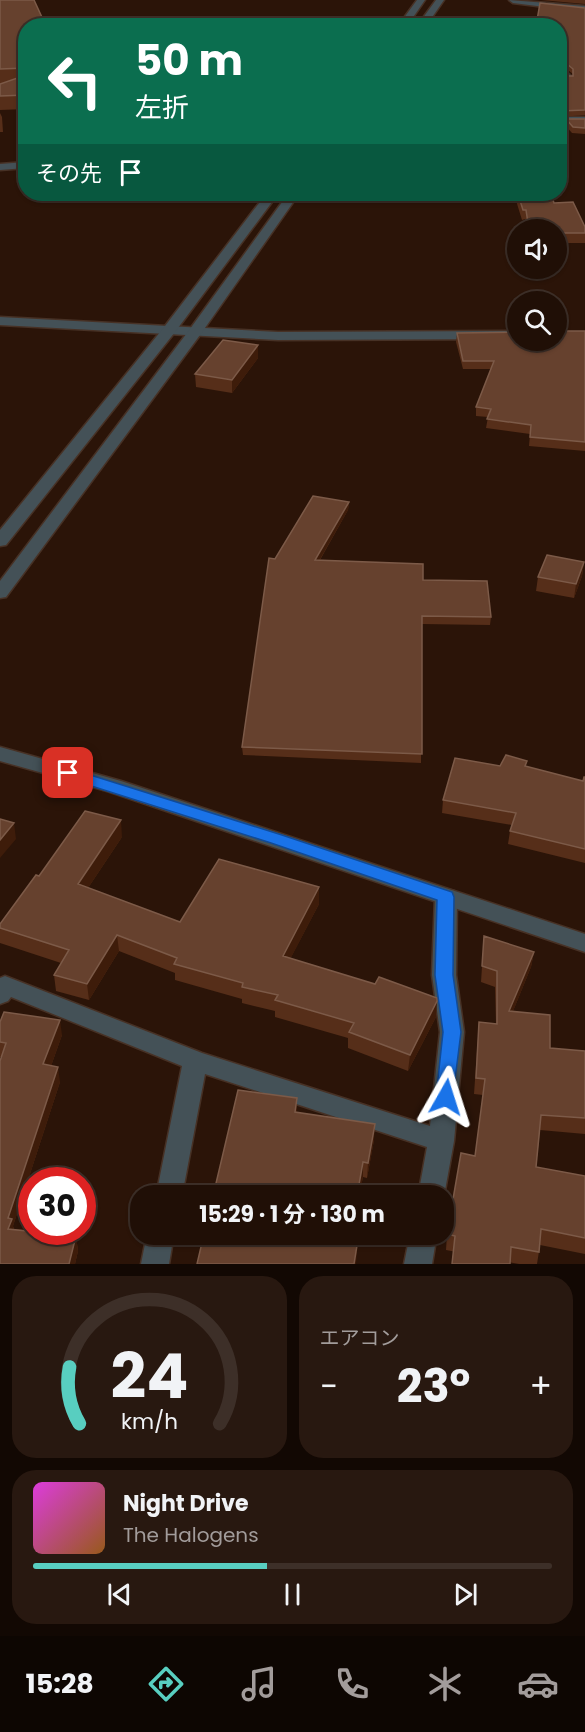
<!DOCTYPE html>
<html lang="ja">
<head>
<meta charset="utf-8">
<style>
	:root { --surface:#200f06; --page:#281810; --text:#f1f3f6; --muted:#a29c9b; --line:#3d2f28; --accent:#58cec0 }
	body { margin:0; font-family:Poppins,"Noto Sans JP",sans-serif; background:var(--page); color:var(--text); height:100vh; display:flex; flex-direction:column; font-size:22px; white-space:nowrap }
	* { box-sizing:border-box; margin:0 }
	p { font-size:20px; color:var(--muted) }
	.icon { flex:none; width:33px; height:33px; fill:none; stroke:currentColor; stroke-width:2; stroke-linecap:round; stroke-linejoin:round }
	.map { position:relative; height:1264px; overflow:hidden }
	.side { display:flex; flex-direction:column; gap:12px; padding:12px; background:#120803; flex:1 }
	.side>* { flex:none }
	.banner { position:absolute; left:18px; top:18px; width:549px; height:183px; border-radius:24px; box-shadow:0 2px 4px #0004,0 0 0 2px var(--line); background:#0b6e4f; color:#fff; overflow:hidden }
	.tools { position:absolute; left:507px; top:219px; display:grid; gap:12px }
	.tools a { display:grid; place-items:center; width:60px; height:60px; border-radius:50%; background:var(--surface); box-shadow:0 2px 4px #0004,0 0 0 2px var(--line); font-size:30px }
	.speed { position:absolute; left:18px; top:1167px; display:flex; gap:12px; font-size:30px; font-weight:700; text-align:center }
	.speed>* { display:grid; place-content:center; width:78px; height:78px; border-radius:50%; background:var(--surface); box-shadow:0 2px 4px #0004,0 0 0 2px var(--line); line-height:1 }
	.speed .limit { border:9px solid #d22; background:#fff; color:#111 }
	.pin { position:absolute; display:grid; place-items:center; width:51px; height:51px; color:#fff; margin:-26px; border-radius:12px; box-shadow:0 3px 9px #0006 }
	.me { position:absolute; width:66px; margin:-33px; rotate:6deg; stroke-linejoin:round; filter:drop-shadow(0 0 4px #0008) }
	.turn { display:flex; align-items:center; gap:21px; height:126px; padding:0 18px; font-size:27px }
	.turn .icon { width:78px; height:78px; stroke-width:2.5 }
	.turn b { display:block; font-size:42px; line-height:51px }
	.then { display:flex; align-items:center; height:57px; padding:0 18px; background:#0003; gap:12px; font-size:22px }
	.big { font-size:45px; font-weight:700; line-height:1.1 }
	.side .card { flex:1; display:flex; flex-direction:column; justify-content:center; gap:9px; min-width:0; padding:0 21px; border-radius:24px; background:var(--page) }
	.side .dial { align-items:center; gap:0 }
	.dial svg { height:156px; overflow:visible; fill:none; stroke:var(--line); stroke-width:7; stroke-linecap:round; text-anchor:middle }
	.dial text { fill:var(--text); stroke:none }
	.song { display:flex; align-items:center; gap:18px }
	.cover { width:72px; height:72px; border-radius:9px; background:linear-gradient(135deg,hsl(300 70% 55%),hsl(30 70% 35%)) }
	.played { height:6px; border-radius:3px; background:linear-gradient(90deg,var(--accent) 45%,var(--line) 45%) }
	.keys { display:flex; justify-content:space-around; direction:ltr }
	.heat { display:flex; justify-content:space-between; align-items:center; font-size:33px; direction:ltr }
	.side .tiles { flex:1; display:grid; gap:12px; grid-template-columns:1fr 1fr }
	.card:last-child { grid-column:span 2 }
	.trip { position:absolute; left:130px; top:1185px; width:324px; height:60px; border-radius:24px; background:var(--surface); box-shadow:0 2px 4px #0004,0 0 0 2px var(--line); font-weight:700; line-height:60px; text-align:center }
	.tabs { display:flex; height:96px; justify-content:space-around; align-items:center; background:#0d0602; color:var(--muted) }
	.tabs .icon { width:42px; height:42px }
	.tabs .selected { color:var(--accent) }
	.tabs b { font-size:27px; color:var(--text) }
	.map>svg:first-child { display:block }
</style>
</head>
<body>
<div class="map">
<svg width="585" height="1264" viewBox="0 0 585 1264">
	<rect width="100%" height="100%" fill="#2b1408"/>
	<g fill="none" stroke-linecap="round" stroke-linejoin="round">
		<g stroke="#473125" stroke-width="3">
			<path id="minor" d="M560,66L571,76V80H565L560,74Z
				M560,117H585V123H560Z
				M26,162V168L0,170V164Z
				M0,317L278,332L518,331V339L278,340L0,325Z
				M446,889L454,891L457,897L456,975L464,1032L454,1141L444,1196H418L427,1147L205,1074L182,1196H156L182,1066L11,997L8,1001L0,1004V978L5,976L202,1053L430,1126L440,1032L432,975L435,897L438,891Z
				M147,1234H174L169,1264H141Z
				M410,1234H437L432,1264H404Z"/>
		</g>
		<g stroke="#473125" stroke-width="3">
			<path id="tertiary" d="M417,0H425L407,26H398Z
				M436,0H444L426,26H417Z
				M509,0L585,6V12L513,3Z
				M266,194H278L175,332L6,545L0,546V530L165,326Z
				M288,194H299L200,335L6,597L0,598V581L190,329Z
				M0,747L121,781L585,934V952L107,791L0,761Z"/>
		</g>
		<use href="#minor" fill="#445157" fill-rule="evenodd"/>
		<use href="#tertiary" fill="#445157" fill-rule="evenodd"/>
	</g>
	<path fill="#562e19" d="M0,0L26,26V109L0,110Z
		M541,0H585V4Z
		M585,8V115L560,117V70L564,76H573V74L560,64V66V26Z
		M0,113L2,117L3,132H0Z
		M566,119H585V134L572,133L565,125Z
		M514,194H551L554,203L585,227V243H556V230H527L525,219L522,220Z
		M585,331V451L529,446L530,434L486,428L488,417L476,416V407L491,369H463L456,342L457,333Z
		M258,345V358L232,393L196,387L195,374Z
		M349,502L348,510L320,560L423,580L491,617L490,625L422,624L421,763L243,755L242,747L275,559Z
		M584,562L582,576L574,598L536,591L538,577Z
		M500,766L527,767L583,781L585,777V863L508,844L510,831L512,825L442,813L443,800Z
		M122,837L88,888L180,922L319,904L290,959L436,1017L408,1071L348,1048V1038L275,1017V1011L242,1003V999L175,980V973L119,951L89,1000L56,991L54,975L61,963L0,943V924L39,876Z
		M484,936L534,952L531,967L513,1011L550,1048L585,1051V1134L540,1130L536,1167L585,1176V1254L540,1245L537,1264H519L446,1250L447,1234L475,1156L483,1095L474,1094L479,1022L496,1024L495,987L481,982Z
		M0,1022L62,1035L51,1066L60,1082L13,1226L14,1229L76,1236L78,1251L75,1264H0L1,1057H0Z
		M297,1113L374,1140L367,1178L363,1177L359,1196H213Z"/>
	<path fill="#3e1c0a" d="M258,345V358L232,393V380Z
		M349,502L348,510L315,568V560Z
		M584,562L582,576L574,598L576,584Z
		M121,820L122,837L80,900L78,884Z
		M14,823L16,839L0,858V840Z
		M319,887V904L283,973V956Z
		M117,935L119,951L89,1000L87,984Z
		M534,952L531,967L507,1026L509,1011Z
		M437,1001L436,1017L408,1071L410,1055Z
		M60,1020L62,1035L46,1080L43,1064Z
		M58,1067L60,1082L13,1226L15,1234L8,1229V1218Z
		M297,1098V1114L295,1112Z
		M375,1124L374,1140L367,1178L368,1163Z
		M363,1162V1177L359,1196H357Z
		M76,1236L78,1251L75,1264H69Z
		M358,1239L356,1264H354Z"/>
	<path fill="#66412e" stroke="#7c5a48" stroke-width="1.5" d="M0,0H34L46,26H26V28H23L26,33V68L0,69Z
		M540,3L585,8V110L560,111V70L564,76H573V69L560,58V63V26H536Z
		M26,75V95L0,96V84Z
		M566,119H585V128L573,127Z
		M518,194H551L554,203L573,202L585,227V233H556V230H529L526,210H523Z
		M556,331H585V442L530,437L531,425L487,419L491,409L476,407L494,361H463L457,333L518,332V340H556Z
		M223,340L258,345L232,380L195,374Z
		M313,496L349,502L315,560L423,564V580L487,581L491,617L422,616V754L242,747L269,558L275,559Z
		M547,555L584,562L576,584L538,577Z
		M506,755L527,761L525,766L583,781L584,777H585V849L510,831L516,813L443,800L455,758L500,766Z
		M85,811L121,820L78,884L180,922L219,859L319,887L283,956L375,984L379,977L437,998V1001L410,1055L349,1032L354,1023L275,1000L278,995L242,987L243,983L174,964L177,958L117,935L87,984L54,975L69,950L0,928V924L36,875L39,876Z
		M0,819L14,823L0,840Z
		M484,936L534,952L509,1011L550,1015V1048L585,1051V1118L541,1115L536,1167L585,1176V1238L541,1229L539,1252L511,1247L510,1264H452L455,1236L447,1234L461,1153L475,1156L485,1079L476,1078L479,1022L497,1024V971L482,966Z
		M4,1012L60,1020L43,1064L58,1067L8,1218L12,1219L8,1229L76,1236L69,1264H0V1061L6,1043L0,1042V1022Z
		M238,1090L297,1098L295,1112L375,1124L368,1163L363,1162L357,1196H213Z
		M204,1234H351L350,1237L358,1239L354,1264H197Z"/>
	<path fill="#1a73e8" stroke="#114b97" stroke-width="1.5" d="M68,768L282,835L452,892L454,897L453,975L461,1032L452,1103L446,1105L439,1103L436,1097L443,1032L435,975L437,900L271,843L63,777L60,773L63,769Z"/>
</svg>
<div class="tools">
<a><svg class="icon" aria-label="sound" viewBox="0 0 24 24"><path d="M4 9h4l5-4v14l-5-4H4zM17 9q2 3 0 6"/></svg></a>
<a><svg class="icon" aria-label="search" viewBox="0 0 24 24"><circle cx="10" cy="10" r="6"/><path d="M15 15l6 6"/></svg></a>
</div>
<div class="speed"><div class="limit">30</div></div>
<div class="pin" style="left:68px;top:773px;background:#d93025"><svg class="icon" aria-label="arrive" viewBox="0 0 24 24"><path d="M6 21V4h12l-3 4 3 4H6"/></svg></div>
<svg class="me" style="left:446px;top:1097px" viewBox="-20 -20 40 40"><path d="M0-17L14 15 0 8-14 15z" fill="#1a73e8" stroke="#fff" stroke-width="4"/></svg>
<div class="trip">15:29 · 1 分 · 130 m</div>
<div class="banner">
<div class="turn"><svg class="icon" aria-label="left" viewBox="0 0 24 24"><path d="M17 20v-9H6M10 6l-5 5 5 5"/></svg><div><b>50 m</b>左折</div></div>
<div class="then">その先<svg class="icon" aria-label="arrive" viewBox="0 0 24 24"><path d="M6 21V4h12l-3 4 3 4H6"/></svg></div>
</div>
</div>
<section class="side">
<div class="tiles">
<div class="card dial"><svg viewBox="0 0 100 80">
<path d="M14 69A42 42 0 1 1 86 69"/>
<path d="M14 69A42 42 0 0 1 9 40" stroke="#58cec0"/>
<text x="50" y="56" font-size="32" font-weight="700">24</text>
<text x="50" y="72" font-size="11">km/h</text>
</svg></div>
<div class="card"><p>エアコン</p>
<div class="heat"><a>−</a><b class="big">23°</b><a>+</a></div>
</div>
<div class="card">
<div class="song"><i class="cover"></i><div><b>Night Drive</b><p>The Halogens</p></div></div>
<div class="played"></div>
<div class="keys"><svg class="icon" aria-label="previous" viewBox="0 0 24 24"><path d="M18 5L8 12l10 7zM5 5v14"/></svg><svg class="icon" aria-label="pause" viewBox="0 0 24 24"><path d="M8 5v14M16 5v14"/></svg><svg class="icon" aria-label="next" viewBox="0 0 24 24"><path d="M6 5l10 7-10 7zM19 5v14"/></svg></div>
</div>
</div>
</section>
<nav class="tabs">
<b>15:28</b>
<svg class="icon selected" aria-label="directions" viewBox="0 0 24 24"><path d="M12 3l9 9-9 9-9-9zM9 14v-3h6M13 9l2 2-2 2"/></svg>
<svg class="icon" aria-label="music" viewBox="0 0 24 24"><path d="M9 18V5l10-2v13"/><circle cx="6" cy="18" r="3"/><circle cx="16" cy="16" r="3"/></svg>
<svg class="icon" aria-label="phone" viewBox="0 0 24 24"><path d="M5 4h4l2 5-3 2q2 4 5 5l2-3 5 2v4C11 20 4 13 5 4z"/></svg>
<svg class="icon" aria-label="climate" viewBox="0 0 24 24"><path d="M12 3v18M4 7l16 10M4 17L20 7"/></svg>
<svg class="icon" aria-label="car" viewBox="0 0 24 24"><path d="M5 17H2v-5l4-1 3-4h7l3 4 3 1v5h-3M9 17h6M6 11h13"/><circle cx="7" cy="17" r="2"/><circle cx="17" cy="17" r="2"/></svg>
</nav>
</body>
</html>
